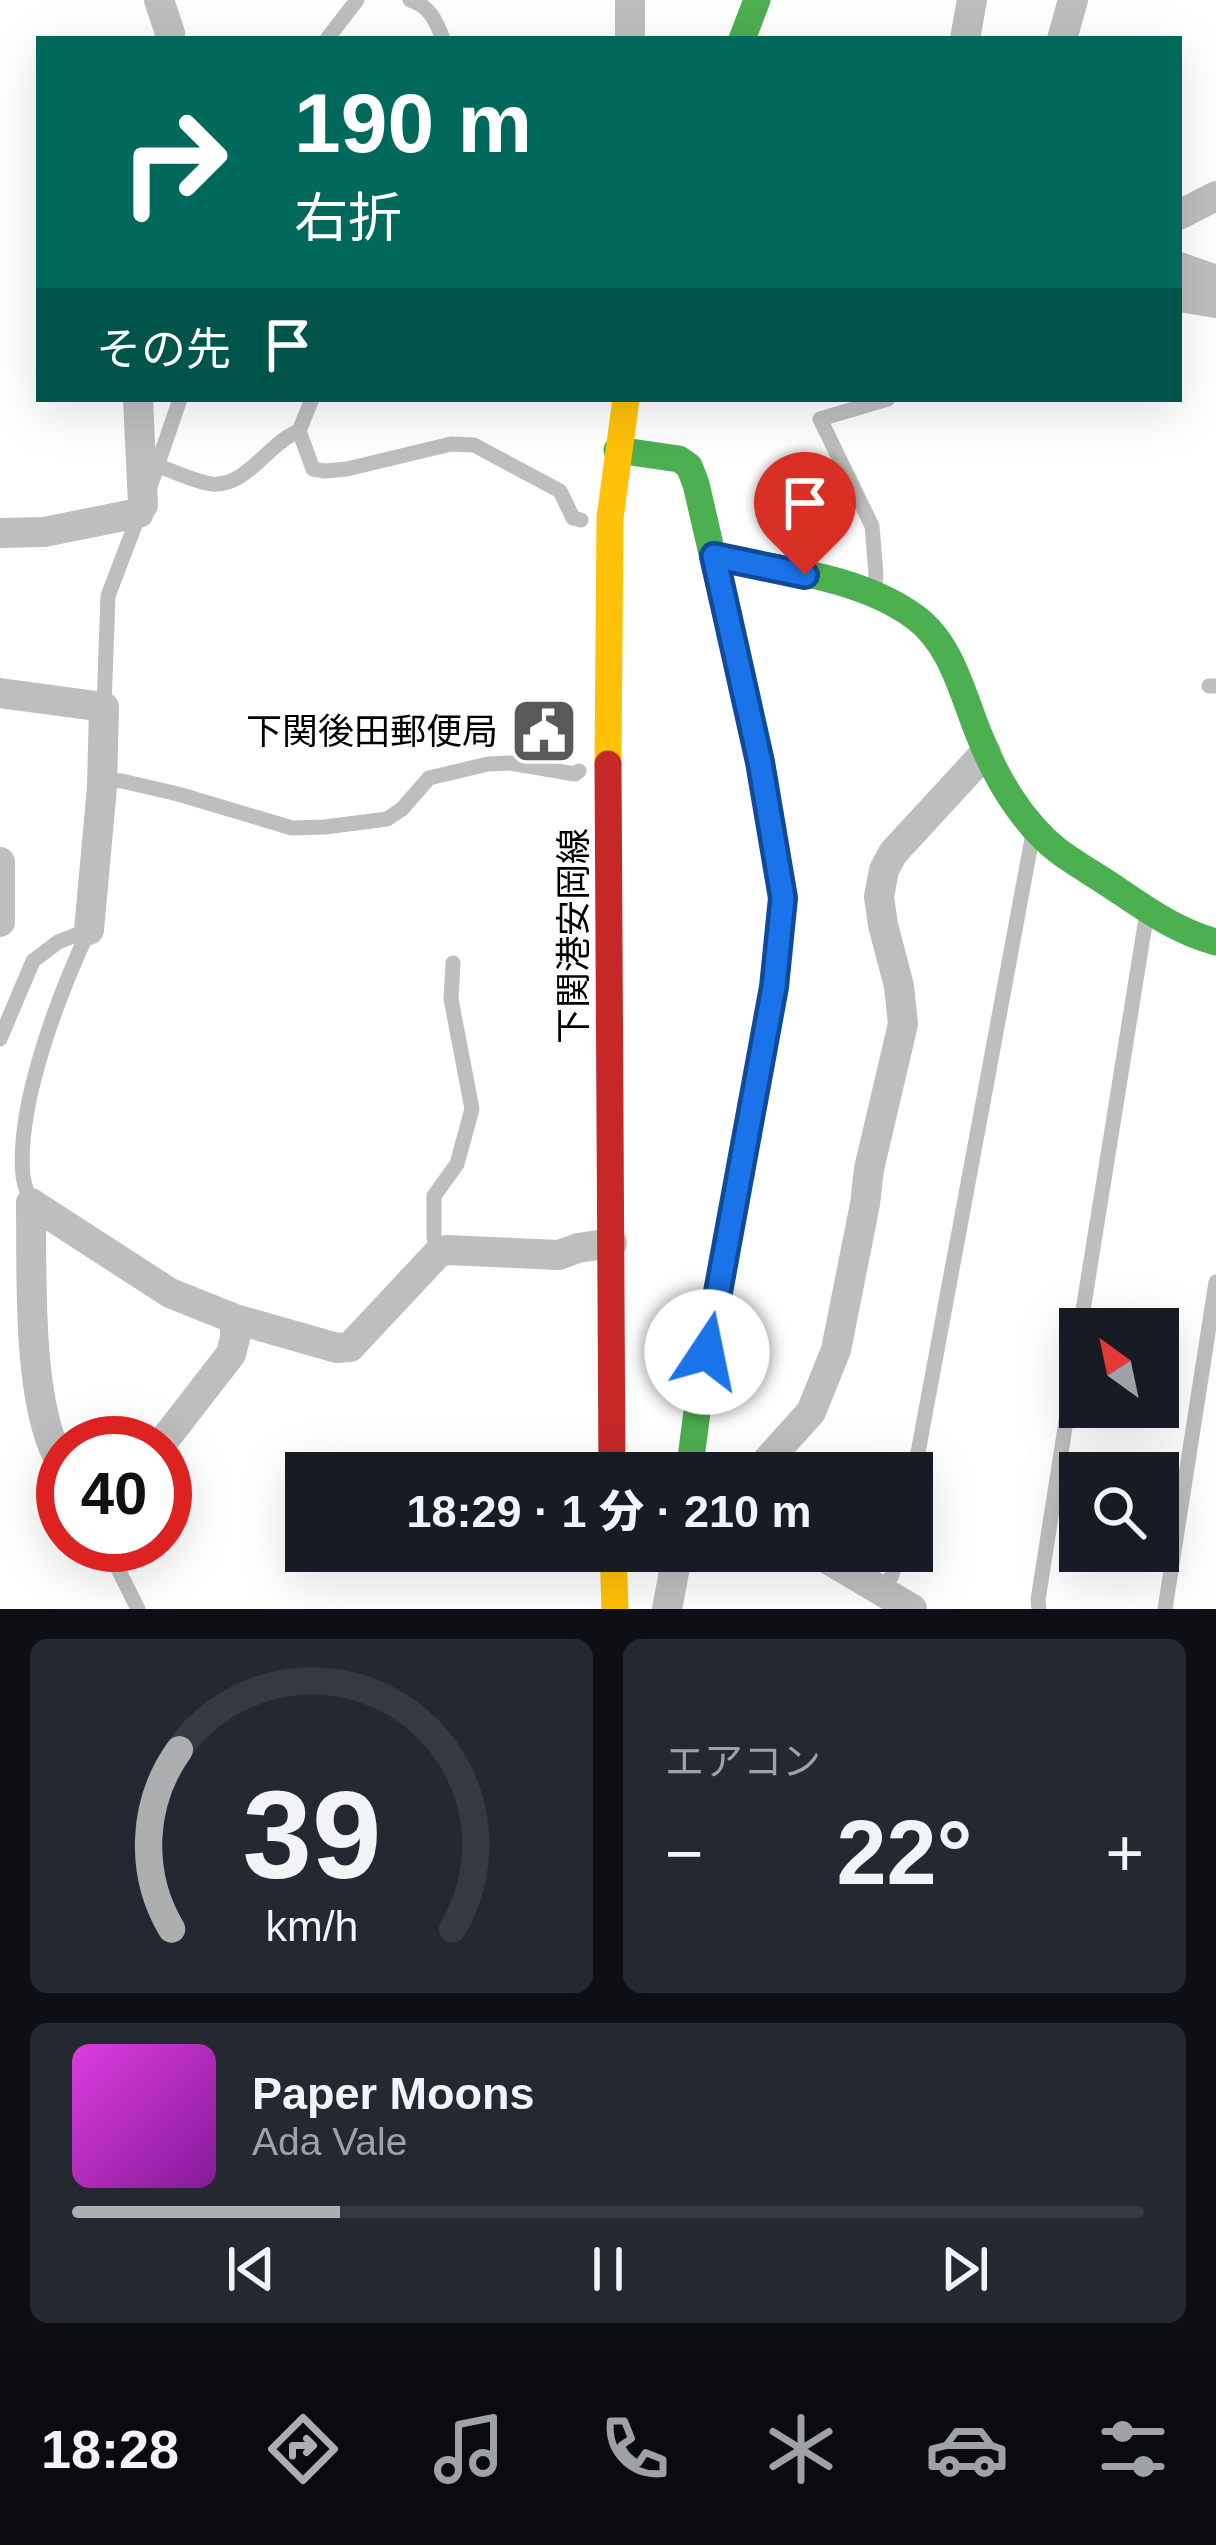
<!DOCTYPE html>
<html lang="ja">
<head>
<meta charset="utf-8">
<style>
	:root { --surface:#171b24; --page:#242831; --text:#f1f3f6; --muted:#9ea1a6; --line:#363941; --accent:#adaeaf }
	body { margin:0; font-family:Arial,"Noto Sans JP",sans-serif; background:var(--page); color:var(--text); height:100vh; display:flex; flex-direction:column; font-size:45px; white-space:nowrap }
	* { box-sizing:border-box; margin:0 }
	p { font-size:39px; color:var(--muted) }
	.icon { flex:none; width:66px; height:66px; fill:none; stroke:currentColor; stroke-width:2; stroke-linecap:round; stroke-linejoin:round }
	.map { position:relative; height:1609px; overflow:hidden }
	.side { display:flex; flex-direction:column; gap:30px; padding:30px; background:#0d0f14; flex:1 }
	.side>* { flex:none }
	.banner { position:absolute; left:36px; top:36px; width:1146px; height:366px; border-radius:0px; box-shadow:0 12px 48px #0002; background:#00695c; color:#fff; overflow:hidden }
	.needle { width:78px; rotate:327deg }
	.controls { position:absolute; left:1059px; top:1308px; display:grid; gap:24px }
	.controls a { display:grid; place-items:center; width:120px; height:120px; border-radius:0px; background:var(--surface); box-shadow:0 12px 48px #0002; font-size:60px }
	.speed { position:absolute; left:36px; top:1416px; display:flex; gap:24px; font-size:60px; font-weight:700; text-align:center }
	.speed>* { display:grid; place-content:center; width:156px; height:156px; border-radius:50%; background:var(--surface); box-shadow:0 12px 48px #0002; line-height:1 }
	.speed .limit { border:18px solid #d22; background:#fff; color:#111 }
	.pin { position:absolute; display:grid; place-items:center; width:102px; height:102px; color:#fff; margin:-123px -51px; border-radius:50% 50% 50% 0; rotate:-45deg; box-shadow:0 0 12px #0007 }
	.pin .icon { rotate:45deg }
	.me { position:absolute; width:132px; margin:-66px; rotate:11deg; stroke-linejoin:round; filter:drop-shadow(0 0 9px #0008) }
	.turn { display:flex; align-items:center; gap:42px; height:252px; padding:0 60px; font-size:54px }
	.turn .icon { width:156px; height:156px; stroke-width:2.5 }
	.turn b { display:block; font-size:84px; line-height:102px }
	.then { display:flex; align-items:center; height:114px; padding:0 60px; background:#0003; gap:24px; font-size:45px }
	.big { font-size:90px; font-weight:800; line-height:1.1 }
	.side .tile { flex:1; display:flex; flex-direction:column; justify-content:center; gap:18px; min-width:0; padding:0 42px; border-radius:18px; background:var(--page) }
	.side .dial { align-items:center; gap:0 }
	.dial svg { height:312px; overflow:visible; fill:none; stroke:var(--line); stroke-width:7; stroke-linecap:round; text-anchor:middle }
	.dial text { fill:var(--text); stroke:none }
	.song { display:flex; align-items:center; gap:36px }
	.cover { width:144px; height:144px; border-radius:18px; background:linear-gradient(135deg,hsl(300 70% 55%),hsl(290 70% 35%)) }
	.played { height:12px; border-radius:6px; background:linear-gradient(90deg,var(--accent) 25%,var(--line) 25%) }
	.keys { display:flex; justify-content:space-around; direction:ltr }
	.heat { display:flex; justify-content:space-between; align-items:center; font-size:66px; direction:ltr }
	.side .tiles { flex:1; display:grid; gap:30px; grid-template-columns:1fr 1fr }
	.tile:last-child { grid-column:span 2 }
	.trip { position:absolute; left:285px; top:1452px; width:648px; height:120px; border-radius:0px; background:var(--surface); box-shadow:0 12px 48px #0002; font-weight:800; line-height:120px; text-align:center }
	.tabs { display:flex; height:192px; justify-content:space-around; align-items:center; background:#090b0e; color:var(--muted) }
	.tabs .icon { width:84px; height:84px }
	.tabs .on { color:var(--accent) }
	.tabs b { font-size:54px; color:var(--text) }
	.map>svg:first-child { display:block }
</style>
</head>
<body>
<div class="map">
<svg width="1216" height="1609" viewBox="0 0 1216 1609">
	<rect width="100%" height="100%" fill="#fff"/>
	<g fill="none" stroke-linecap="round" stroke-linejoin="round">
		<path stroke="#bebebe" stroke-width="15" d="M410,0C430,6 436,21 443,39
			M327,39L357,0
			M312,399L299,431L313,469L325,471L347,469L451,444L474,445L560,491L573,518L581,520
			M157,466C175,471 194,482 212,484C247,487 268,443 299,431
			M151,484L180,399
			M874,591L876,574L872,526L820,419L888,399
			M1209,686H1216
			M104,707L108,596L140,512
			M101,780L122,781L178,794L292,828L325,827L387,819L402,809L429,778L488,764L510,763L575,774L579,771
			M0,1039L33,961L58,942L89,930
			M31,1203C28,1195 24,1185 23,1176C16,1105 59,994 89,930
			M438,1253L434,1237V1196L457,1164L472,1109L451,999L453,963
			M1080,1329L1146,918
			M912,1485L1033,833
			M106,1545L138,1609
			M883,1592L892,1575L898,1551
			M1039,1609L1038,1600L1080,1332
			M1165,1609L1216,1282"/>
		<path stroke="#bebebe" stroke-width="30" d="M159,0L170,33L169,39
			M630,0V39
			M965,39L972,0
			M1062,39L1073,0
			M1179,215L1216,196
			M1179,267L1216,280
			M1179,297L1216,303
			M138,399L143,505
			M0,533L44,532L139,513
			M0,693L104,707L102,787L89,930
			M0,862V922
			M31,1203L170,1293L235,1319L337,1348L350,1347L438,1253L447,1250L559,1255L578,1248L612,1243
			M31,1203C32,1272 26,1409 63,1466
			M162,1443L231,1354L235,1338V1319
			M756,1473L811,1412L836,1350L865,1204L869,1169L903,1024L899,986L883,925L879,897L884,870L893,853L986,752
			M814,1551L912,1609
			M667,1609L678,1551"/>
		<path stroke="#4caf50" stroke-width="27" d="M742,39L757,0
			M617,450L679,459L689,466L696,484L760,762L783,898L774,987L700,1389L689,1473
			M714,556C781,570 859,576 915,617C953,645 963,697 980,737C996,778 1022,822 1057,850C1077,865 1099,877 1119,891C1150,912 1179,932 1216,942"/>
		<path stroke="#ffc107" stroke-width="27" d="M608,764L610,518L626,399
			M613,1551L615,1609"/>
		<path stroke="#c62828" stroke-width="27" d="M608,764L612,1473"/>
	</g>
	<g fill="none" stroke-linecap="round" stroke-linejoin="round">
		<g stroke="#114b97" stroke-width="30">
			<path id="route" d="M707,1352L774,987L783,898L760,762L714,556L805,575"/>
		</g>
		<use href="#route" stroke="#1a73e8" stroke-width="21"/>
	</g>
	<defs>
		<g id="civic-square" transform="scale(3.45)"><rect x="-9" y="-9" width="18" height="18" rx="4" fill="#595959" stroke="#fff"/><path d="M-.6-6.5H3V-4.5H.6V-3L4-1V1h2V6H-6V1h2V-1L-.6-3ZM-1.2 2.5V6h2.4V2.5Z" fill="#fff"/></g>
	</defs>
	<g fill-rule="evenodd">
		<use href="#civic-square" x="544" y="731"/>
	</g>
	<g text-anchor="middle" stroke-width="12" stroke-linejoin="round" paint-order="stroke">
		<g font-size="36" fill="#000" stroke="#fff" text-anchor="end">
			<text x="498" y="744">下関後田郵便局</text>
		</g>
		<g font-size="36" fill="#000" stroke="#fff">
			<text transform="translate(573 936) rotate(-90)" y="13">下関港安岡線</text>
		</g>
	</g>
</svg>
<div class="controls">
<a><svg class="needle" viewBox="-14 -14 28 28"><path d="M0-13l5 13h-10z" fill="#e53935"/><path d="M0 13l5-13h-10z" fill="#9ea1a6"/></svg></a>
<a><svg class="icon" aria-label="search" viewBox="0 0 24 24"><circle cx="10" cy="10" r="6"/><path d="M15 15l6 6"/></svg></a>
</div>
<div class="speed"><div class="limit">40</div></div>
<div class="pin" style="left:805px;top:575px;background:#d93025"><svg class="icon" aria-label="arrive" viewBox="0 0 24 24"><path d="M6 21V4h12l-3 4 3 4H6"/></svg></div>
<svg class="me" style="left:707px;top:1352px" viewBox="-20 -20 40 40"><circle r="19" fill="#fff"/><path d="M0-13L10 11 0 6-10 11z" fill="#1a73e8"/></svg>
<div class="trip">18:29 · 1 分 · 210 m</div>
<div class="banner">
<div class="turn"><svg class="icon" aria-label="right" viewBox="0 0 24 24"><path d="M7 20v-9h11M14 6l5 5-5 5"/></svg><div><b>190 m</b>右折</div></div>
<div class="then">その先<svg class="icon" aria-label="arrive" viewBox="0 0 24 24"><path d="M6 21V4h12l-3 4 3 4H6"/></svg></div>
</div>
</div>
<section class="side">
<div class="tiles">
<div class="tile dial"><svg viewBox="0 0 100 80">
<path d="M14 69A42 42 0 1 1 86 69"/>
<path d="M14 69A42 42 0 0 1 16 23" stroke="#adaeaf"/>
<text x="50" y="56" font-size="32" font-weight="700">39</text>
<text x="50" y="72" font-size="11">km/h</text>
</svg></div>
<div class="tile"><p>エアコン</p>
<div class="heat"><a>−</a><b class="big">22°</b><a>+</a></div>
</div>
<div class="tile">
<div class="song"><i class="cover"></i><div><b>Paper Moons</b><p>Ada Vale</p></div></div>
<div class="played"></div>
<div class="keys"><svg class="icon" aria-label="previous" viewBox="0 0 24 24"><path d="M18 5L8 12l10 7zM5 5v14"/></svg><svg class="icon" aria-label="pause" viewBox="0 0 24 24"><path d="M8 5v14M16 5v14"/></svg><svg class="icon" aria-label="next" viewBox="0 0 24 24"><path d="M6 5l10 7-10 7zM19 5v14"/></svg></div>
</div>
</div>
</section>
<nav class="tabs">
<b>18:28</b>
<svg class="icon on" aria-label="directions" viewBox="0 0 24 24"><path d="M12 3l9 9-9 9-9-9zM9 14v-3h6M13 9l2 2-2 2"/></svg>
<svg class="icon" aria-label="music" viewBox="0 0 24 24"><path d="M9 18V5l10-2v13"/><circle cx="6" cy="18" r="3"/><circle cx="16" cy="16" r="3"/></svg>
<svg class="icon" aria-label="phone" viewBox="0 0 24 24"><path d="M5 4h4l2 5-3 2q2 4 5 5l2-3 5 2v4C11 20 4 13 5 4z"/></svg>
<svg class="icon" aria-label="climate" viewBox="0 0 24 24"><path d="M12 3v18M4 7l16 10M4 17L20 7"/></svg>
<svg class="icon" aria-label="car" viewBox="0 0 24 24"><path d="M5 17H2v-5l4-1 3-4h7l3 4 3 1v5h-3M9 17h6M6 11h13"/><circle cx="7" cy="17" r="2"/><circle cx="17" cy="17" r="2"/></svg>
<svg class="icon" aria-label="filters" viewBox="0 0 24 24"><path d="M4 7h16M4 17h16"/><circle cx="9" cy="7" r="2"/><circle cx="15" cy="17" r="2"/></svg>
</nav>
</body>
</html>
